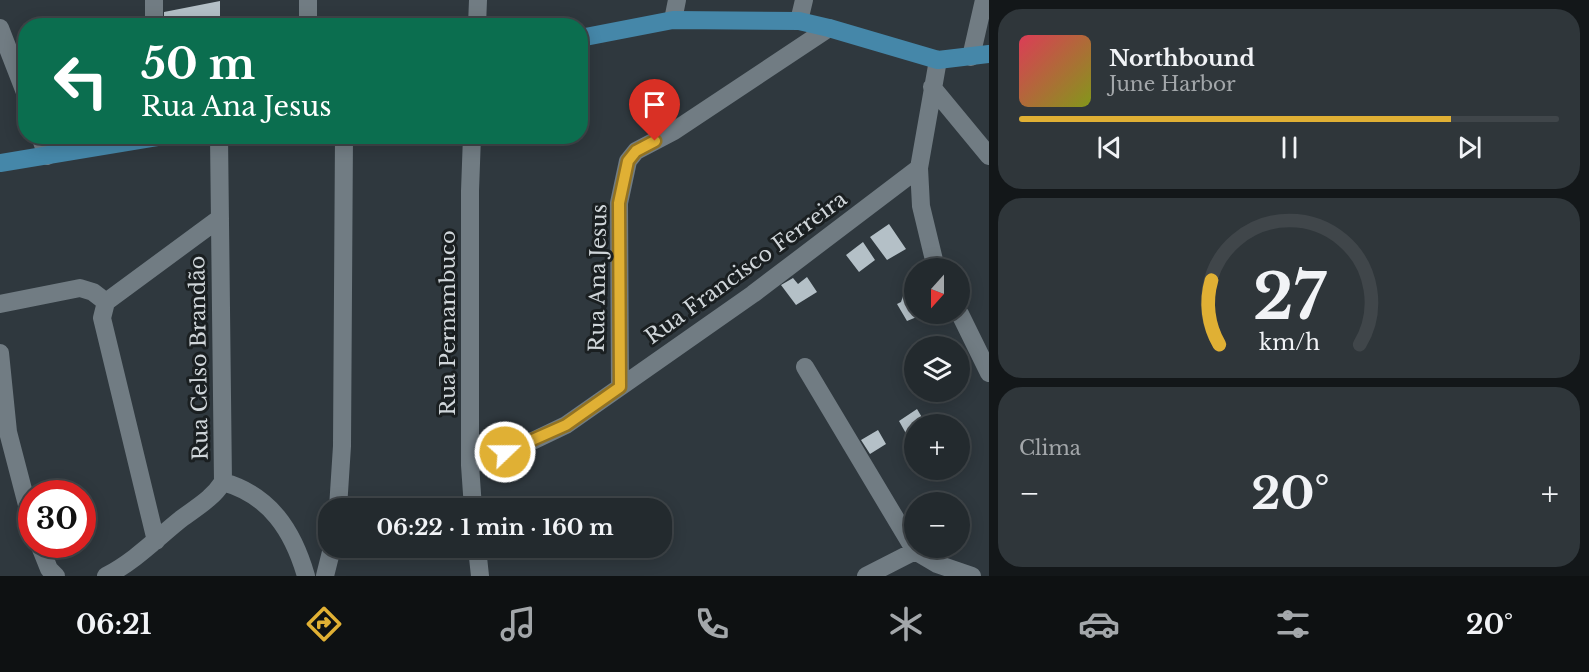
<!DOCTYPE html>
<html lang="pt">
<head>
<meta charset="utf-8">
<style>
	:root { --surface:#232a2e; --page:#2f363a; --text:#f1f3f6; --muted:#a3a7aa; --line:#40464a; --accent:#e0b034 }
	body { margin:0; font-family:"Libre Baskerville",serif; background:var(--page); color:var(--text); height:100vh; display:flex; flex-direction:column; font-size:22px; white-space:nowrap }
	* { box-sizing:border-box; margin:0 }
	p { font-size:20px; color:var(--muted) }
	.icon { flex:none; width:33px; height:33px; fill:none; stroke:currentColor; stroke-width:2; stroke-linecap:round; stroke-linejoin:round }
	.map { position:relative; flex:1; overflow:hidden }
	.panel { display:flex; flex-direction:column; gap:9px; padding:9px; background:#131719; width:600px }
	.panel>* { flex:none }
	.hud { position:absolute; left:18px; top:18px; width:570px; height:126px; border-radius:24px; box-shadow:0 3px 15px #0003,0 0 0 2px var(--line); background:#0b6e4f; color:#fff; overflow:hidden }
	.needle { width:39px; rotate:201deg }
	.buttons { position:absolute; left:904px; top:258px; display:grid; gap:12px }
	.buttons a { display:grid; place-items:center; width:66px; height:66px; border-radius:50%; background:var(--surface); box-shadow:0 3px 15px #0003,0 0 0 2px var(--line); font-size:30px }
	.speed { position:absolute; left:18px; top:480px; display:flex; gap:12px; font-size:30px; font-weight:700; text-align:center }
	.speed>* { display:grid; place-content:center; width:78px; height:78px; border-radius:50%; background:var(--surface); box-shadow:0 3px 15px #0003,0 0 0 2px var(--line); line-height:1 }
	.speed .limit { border:9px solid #d22; background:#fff; color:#111 }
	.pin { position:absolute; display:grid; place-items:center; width:51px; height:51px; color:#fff; margin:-62px -26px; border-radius:50% 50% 50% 0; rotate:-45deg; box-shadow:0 0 6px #0007 }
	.pin .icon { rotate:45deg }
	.me { position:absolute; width:66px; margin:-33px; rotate:68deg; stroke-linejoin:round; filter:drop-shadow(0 0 4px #0008) }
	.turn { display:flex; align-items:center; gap:21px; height:126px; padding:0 24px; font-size:27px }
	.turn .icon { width:78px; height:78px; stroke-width:2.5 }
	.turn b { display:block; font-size:42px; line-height:51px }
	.big { font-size:45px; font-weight:700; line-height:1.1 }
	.panel .widget { flex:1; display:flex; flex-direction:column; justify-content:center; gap:9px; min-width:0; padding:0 21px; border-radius:24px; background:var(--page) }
	.panel .dial { align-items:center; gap:0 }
	.dial svg { height:156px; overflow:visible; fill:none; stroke:var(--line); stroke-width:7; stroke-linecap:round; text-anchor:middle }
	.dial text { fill:var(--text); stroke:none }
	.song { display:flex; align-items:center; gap:18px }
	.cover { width:72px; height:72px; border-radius:9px; background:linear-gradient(135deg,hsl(350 70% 55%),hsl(70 70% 35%)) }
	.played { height:6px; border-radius:3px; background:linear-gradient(90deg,var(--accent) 80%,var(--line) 80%) }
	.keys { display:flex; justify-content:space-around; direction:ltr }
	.heat { display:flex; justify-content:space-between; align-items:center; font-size:33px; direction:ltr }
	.trip { position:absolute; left:318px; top:498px; width:354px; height:60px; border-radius:24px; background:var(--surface); box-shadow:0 3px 15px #0003,0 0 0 2px var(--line); font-weight:700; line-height:60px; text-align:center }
	.tabs { display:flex; height:96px; justify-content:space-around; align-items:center; background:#0e1112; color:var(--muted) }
	.tabs .icon { width:42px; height:42px }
	.tabs .on { color:var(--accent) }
	.tabs b { font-size:27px; color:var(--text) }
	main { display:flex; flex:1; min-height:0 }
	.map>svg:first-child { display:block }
</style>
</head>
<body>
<main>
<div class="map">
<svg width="989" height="576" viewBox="0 0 989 576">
	<rect width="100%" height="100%" fill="#2f383e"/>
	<path fill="#b4c0c7" d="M220,1V26H164V12Z
		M889,224L906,249L887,260L870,237Z
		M863,242L875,260L859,272L846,255Z
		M807,277L817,292L796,305L781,285L793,278L798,284Z
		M912,293L915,299V314H924L907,321L897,304L901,302L903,296Z
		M917,409L926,424H915V437H908L899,421Z
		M878,430L886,444L870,454L861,440Z"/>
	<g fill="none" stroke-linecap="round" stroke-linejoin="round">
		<path stroke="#717c83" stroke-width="18" d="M308,0V26
			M673,20L677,0
			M799,21L804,0
			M154,26V0
			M477,26L478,0
			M0,28L26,95
			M971,57L984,0
			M938,60L919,168L921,206L934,260L938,268
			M932,87L989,156
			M40,136L47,156
			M219,136L223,482
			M472,136L470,191V465L473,508
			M0,304L80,288L93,292L106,302
			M960,314L989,373
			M0,353L8,432L32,524
			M805,367L915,551L937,564L972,576
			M620,387L619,203L628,161L636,151L674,131L829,28
			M470,465L522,446L566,425L753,294L919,168
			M223,482C270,495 293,531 306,576
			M338,508L342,446L344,136
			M156,541L102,318L106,302L220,218
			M39,544L49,569L56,576
			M477,548L480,576
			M106,576C135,561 156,539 181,519C197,507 212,499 223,482
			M325,576L332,548
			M866,576L915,551"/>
		<path stroke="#4587a9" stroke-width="18" d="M580,38L673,20L799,21L829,28L938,60L989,54
			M0,163L163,136"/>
	</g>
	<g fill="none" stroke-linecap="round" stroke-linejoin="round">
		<g stroke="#927222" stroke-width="15">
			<path id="route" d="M505,452L566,425L620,387L619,203L628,161L636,151L655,141"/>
		</g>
		<use href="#route" stroke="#e0b034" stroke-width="10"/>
	</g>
	<g text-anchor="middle" stroke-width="6" stroke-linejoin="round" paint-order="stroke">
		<g font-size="21" fill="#d0d6da" stroke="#1a1f21">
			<text transform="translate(746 268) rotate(-36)" y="7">Rua Francisco Ferreira</text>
			<text transform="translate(598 278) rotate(-89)" y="7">Rua Ana Jesus</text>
			<text transform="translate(448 323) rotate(-90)" y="7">Rua Pernambuco</text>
			<text transform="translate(199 358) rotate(-91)" y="7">Rua Celso Brandão</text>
		</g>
	</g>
</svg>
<div class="buttons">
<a><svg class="needle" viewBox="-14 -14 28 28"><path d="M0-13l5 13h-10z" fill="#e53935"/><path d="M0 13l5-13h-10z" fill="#a3a7aa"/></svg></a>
<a><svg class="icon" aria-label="layers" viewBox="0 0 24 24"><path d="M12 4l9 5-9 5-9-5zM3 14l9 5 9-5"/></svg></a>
<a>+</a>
<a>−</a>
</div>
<div class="speed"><div class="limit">30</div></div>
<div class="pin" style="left:655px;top:141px;background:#d93025"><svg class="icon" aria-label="arrive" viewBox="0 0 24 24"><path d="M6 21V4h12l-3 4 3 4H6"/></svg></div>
<svg class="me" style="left:505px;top:452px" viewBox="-20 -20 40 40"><circle r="17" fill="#e0b034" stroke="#fff" stroke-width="3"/><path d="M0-11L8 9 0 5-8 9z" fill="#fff"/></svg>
<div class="trip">06:22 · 1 min · 160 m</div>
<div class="hud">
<div class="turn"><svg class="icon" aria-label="left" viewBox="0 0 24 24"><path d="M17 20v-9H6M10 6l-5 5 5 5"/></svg><div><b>50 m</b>Rua Ana Jesus</div></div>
</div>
</div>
<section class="panel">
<div class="widget">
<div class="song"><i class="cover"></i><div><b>Northbound</b><p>June Harbor</p></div></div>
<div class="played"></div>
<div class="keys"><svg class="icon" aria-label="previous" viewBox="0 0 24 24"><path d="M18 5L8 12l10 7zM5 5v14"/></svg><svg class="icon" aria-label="pause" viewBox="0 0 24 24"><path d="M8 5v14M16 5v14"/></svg><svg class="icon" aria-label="next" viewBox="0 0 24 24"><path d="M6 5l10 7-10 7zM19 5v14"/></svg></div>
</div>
<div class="widget dial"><svg viewBox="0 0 100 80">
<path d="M14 69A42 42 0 1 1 86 69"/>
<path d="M14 69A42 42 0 0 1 10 36" stroke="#e0b034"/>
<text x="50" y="56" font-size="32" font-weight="700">27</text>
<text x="50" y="72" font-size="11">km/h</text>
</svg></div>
<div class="widget"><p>Clima</p>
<div class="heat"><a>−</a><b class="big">20°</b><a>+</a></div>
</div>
</section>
</main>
<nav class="tabs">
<b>06:21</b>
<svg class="icon on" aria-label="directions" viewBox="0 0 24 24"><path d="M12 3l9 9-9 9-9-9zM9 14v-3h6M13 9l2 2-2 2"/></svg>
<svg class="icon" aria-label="music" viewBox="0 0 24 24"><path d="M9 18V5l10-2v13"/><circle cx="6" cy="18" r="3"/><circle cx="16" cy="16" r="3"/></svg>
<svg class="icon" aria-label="phone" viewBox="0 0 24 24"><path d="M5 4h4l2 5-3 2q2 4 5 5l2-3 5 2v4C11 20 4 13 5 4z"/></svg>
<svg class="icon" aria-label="climate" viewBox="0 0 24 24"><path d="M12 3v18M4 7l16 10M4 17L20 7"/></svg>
<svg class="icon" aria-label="car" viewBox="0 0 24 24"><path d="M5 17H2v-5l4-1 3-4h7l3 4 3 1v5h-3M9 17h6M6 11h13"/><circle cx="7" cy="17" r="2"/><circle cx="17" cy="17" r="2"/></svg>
<svg class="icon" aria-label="filters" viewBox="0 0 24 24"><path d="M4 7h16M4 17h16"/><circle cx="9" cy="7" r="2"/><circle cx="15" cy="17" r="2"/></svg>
<b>20°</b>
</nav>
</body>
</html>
